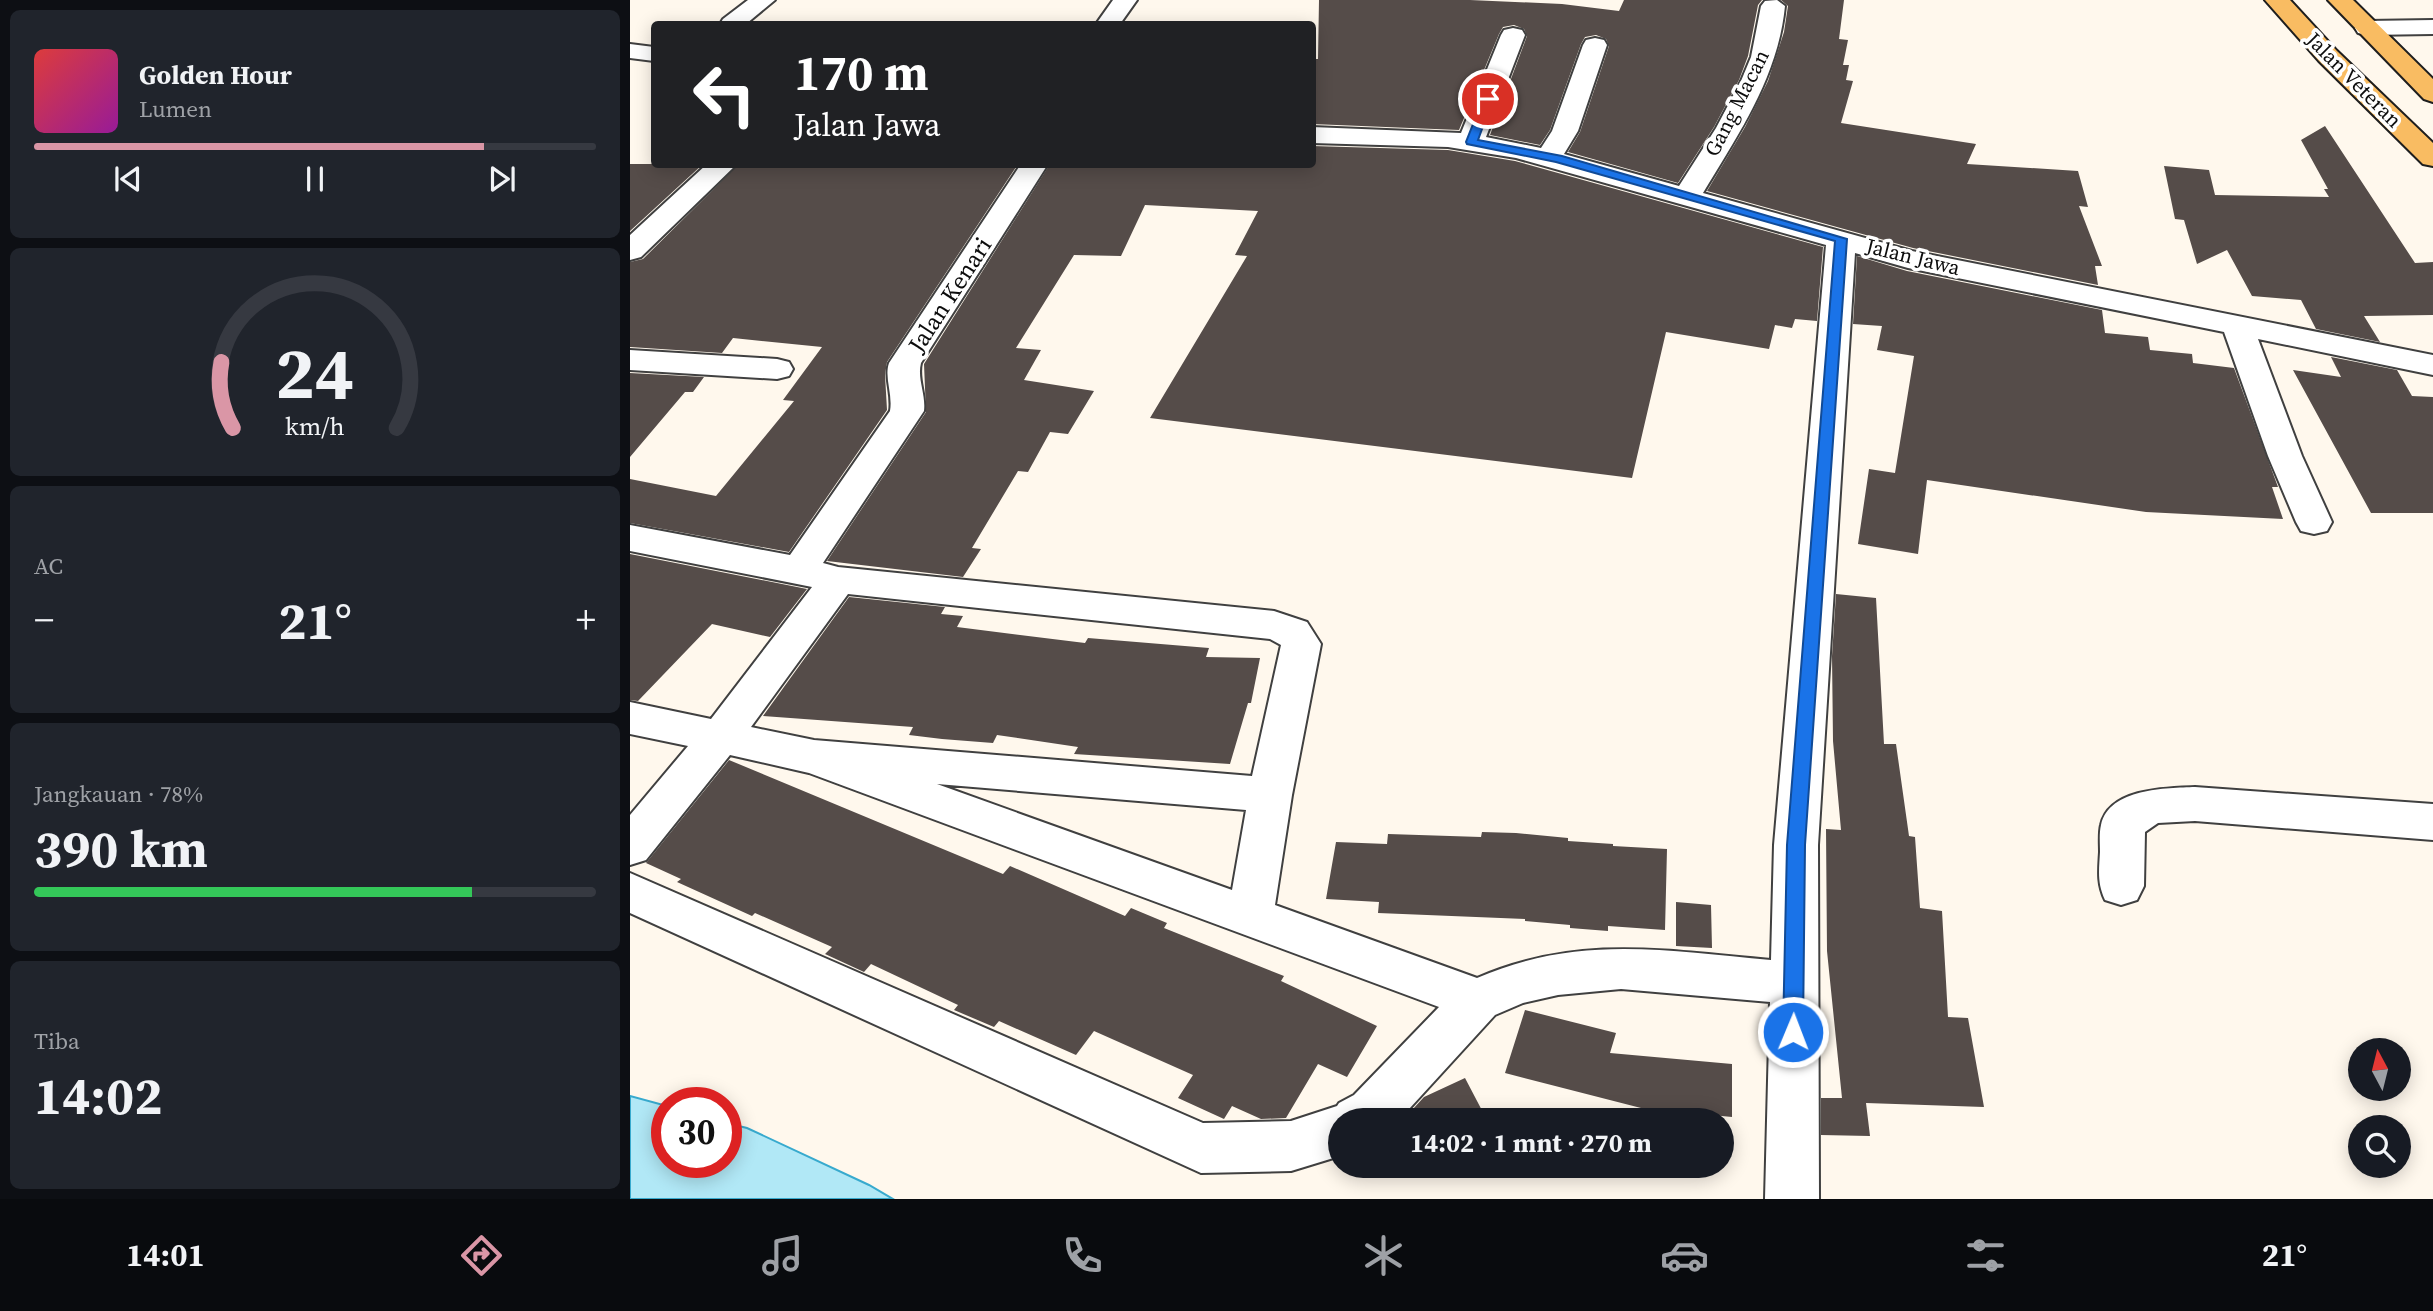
<!DOCTYPE html>
<html lang="id">
<head>
<meta charset="utf-8">
<style>
	:root { --surface:#171b24; --page:#20242c; --text:#f1f3f6; --muted:#9ea1a6; --line:#363941; --accent:#da96a6 }
	body { margin:0; font-family:"Source Serif 4",serif; background:var(--page); color:var(--text); height:100vh; display:flex; flex-direction:column; font-size:26px; white-space:nowrap }
	* { box-sizing:border-box; margin:0 }
	p { font-size:23px; color:var(--muted) }
	.icon { flex:none; width:38px; height:38px; fill:none; stroke:currentColor; stroke-width:2; stroke-linecap:round; stroke-linejoin:round }
	.map { position:relative; flex:1; overflow:hidden }
	.side { display:flex; flex-direction:column; gap:10px; padding:10px; background:#0d0f14; width:630px }
	.side>* { flex:none }
	.hud { position:absolute; left:21px; top:21px; width:665px; height:147px; border-radius:7px; box-shadow:0 4px 18px #0003; background:#202124; color:#fff; overflow:hidden }
	.needle { width:46px; rotate:353deg }
	.controls { position:absolute; left:1718px; top:1038px; display:grid; gap:14px }
	.controls a { display:grid; place-items:center; width:63px; height:63px; border-radius:50%; background:var(--surface); box-shadow:0 4px 18px #0003; font-size:35px }
	.speed { position:absolute; left:21px; top:1087px; display:flex; gap:14px; font-size:35px; font-weight:700; text-align:center }
	.speed>* { display:grid; place-content:center; width:91px; height:91px; border-radius:50%; background:var(--surface); box-shadow:0 4px 18px #0003; line-height:1 }
	.speed .limit { border:10px solid #d22; background:#fff; color:#111 }
	.pin { position:absolute; display:grid; place-items:center; width:60px; height:60px; color:#fff; margin:-30px; border:4px solid #fff; border-radius:50%; box-shadow:0 2px 7px #0007 }
	.me { position:absolute; width:77px; margin:-38px; rotate:1deg; stroke-linejoin:round; filter:drop-shadow(0 0 5px #0008) }
	.turn { display:flex; align-items:center; gap:24px; height:147px; padding:0 28px; font-size:32px }
	.turn .icon { width:91px; height:91px; stroke-width:2.5 }
	.turn b { display:block; font-size:49px; line-height:60px }
	.big { font-size:52px; font-weight:700; line-height:1.1 }
	.side .tile { flex:1; display:flex; flex-direction:column; justify-content:center; gap:10px; min-width:0; padding:0 24px; border-radius:10px; background:var(--page) }
	.side .dial { align-items:center; gap:0 }
	.dial svg { height:182px; overflow:visible; fill:none; stroke:var(--line); stroke-width:7; stroke-linecap:round; text-anchor:middle }
	.dial text { fill:var(--text); stroke:none }
	.song { display:flex; align-items:center; gap:21px }
	.cover { width:84px; height:84px; border-radius:10px; background:linear-gradient(135deg,hsl(0 70% 55%),hsl(300 70% 35%)) }
	.played { height:7px; border-radius:4px; background:linear-gradient(90deg,var(--accent) 80%,var(--line) 80%) }
	.keys { display:flex; justify-content:space-around; direction:ltr }
	.heat { display:flex; justify-content:space-between; align-items:center; font-size:38px; direction:ltr }
	.charge { height:10px; border-radius:5px; background:linear-gradient(90deg,#34c759 78%,var(--line) 0) }
	.trip { position:absolute; left:698px; top:1108px; width:406px; height:70px; border-radius:35px; background:var(--surface); box-shadow:0 4px 18px #0003; font-weight:700; line-height:70px; text-align:center }
	.menu { display:flex; height:112px; justify-content:space-around; align-items:center; background:#090b0e; color:var(--muted) }
	.menu .icon { width:49px; height:49px }
	.menu .current { color:var(--accent) }
	.menu b { font-size:32px; color:var(--text) }
	main { display:flex; flex:1; min-height:0 }
	.map>svg:first-child { display:block }
</style>
</head>
<body>
<main>
<section class="side">
<div class="tile">
<div class="song"><i class="cover"></i><div><b>Golden Hour</b><p>Lumen</p></div></div>
<div class="played"></div>
<div class="keys"><svg class="icon" aria-label="previous" viewBox="0 0 24 24"><path d="M18 5L8 12l10 7zM5 5v14"/></svg><svg class="icon" aria-label="pause" viewBox="0 0 24 24"><path d="M8 5v14M16 5v14"/></svg><svg class="icon" aria-label="next" viewBox="0 0 24 24"><path d="M6 5l10 7-10 7zM19 5v14"/></svg></div>
</div>
<div class="tile dial"><svg viewBox="0 0 100 80">
<path d="M14 69A42 42 0 1 1 86 69"/>
<path d="M14 69A42 42 0 0 1 9 40" stroke="#da96a6"/>
<text x="50" y="56" font-size="32" font-weight="700">24</text>
<text x="50" y="72" font-size="11">km/h</text>
</svg></div>
<div class="tile"><p>AC</p>
<div class="heat"><a>−</a><b class="big">21°</b><a>+</a></div>
</div>
<div class="tile"><p>Jangkauan · 78%</p><b class="big">390 km</b><div class="charge"></div></div>
<div class="tile"><p>Tiba</p><b class="big">14:02</b></div>
</section>
<div class="map">
<svg width="1803" height="1199" viewBox="0 0 1803 1199">
	<rect width="100%" height="100%" fill="#fff8ed"/>
	<path fill="#b1e8f6" stroke="#38aace" stroke-width="2" d="M0,1096L37,1106V1162H96V1123L117,1128L239,1185L263,1199H0Z"/>
	<path fill="#554c49" d="M689,0H840L932,4L989,11L994,0H1132L1128,5L1118,56L1109,80L1084,127L1048,183L938,152L950,132L979,46L976,39L966,35L955,37L951,44L920,130L910,145L860,135L897,36L894,29L884,25L873,27L869,34L829,130L682,124V59H688Z
		M1151,0H1214L1209,39L1218,40L1213,65H1219L1216,80L1223,81L1211,123L1346,144L1337,164L1448,171L1458,207L1449,206L1472,266H1465L1468,285L1283,248L1077,191L1115,127L1138,81L1154,32L1158,6Z
		M1695,126L1785,263L1803,262V315L1734,316L1750,342L1686,329L1671,300L1622,296L1597,250L1567,264L1554,220L1545,219L1534,166L1579,170L1585,195L1699,197L1694,189H1698L1671,140Z
		M682,146L818,150L885,161L1193,247L1187,321L1165,319L1162,328L1145,325L1139,349L1036,332L1002,478L520,418L617,256L605,255L628,211L515,205L491,256L444,255L386,348L411,350L394,380L464,391L438,434L420,432L398,472L388,471L342,548L351,549L333,577L197,561L296,412L294,364L420,164H682Z
		M0,164H73L0,231Z
		M109,164H388L257,362L255,375L257,410L159,552L0,523V479L86,496L164,401L153,400L192,347L103,338L92,353L0,347V262L13,259Z
		M1227,256L1277,271L1472,310L1475,333L1518,337L1520,350L1562,354L1563,363L1604,368L1648,487H1642L1653,519L1516,512L1297,480L1288,554L1228,544L1239,469L1265,473L1284,356L1247,350L1252,326L1223,324Z
		M1701,357L1767,370L1782,396L1803,397V513H1741L1663,370L1711,377Z
		M0,373L74,377L63,392H55L0,457Z
		M0,554L177,589L140,637L82,624L8,701L0,700Z
		M1206,594L1246,598L1254,744H1266L1279,836L1285,837L1290,908L1312,911L1318,1017L1338,1018L1354,1107L1236,1103L1240,1136L1191,1135V1098H1212L1197,951L1196,829L1211,830L1203,741L1202,656Z
		M219,597L315,607L311,614L333,616L327,627L455,643L458,638L579,648L576,657L630,658L621,703H618L600,764L444,754L448,747L367,735L363,743L312,739L279,735L283,727L133,716Z
		M99,760L373,874L380,866L495,916L501,908L537,923L534,928L654,976L651,981L747,1026L717,1077L688,1064L656,1118L631,1119L602,1106L594,1119L548,1098L563,1075L464,1031L446,1055L369,1021L364,1027L324,1010L328,1005L241,964L234,972L195,954L202,947L125,913L122,916L47,882L51,879L16,863Z
		M852,832L886,833L938,838V841L983,844V846L1037,849L1035,930L978,926V931L940,928V925L895,921V919L748,913L749,902L696,899L706,842L757,844L758,834L851,837Z
		M1046,902L1081,905L1082,948L1046,946Z
		M895,1010L986,1033L980,1053L1102,1064V1117L1011,1108L875,1073Z
		M835,1078L857,1120H773L794,1097Z"/>
	<g fill="none" stroke-linecap="round" stroke-linejoin="round">
		<g stroke="#404040" stroke-width="4">
			<path id="minor" d="M118,0H145L116,24H90L93,19Z
				M483,0H507L490,24H466Z
				M1147,0L1155,6C1148,77 1109,133 1073,193L1282,251L1803,355V375L1628,339L1672,456L1702,522L1697,531L1684,534L1671,531L1666,522L1638,456L1594,332L1278,268L1225,253L1188,845L1189,1199H1135L1140,1002L991,989L928,995L893,1003L865,1015L769,1120H710V1156L661,1171L571,1173L0,913V873L573,1123L661,1121L707,1106L709,1103L724,1095L809,1007L179,773L100,755L16,860L0,865V815L58,746L0,734V702L81,719L182,587L0,551V525L160,555L260,411C263,394 254,378 259,363L391,164H418L291,363C287,379 296,394 294,411L193,563L208,567L644,611L677,622L691,644L662,795L645,905L847,978C949,934 1035,951 1141,960L1144,845L1196,245L886,158L818,147L682,143V127L831,133L871,35L874,30L883,28L892,30L895,35L856,137L911,148L922,131L953,45L956,40L965,38L974,40L977,45L948,131L934,154L1049,186L1086,128L1111,81L1121,57L1131,6L1135,1ZM218,594L640,639L651,645L622,776L184,740L121,727ZM307,784L616,810L602,890Z
				M1803,20V34L1737,35L1728,33L1725,28L1728,23L1737,21Z
				M0,44L24,47V61L0,58Z
				M77,164H107L11,257L0,260V235Z
				M0,350L147,359L159,362L163,369L159,376L147,379L0,370Z
				M1565,787L1803,804V840L1565,821L1528,823L1515,832L1514,886L1507,900L1491,905L1475,900C1467,883 1469,870 1470,852C1470,844 1469,833 1471,825C1479,788 1537,788 1565,787Z"/>
		</g>
		<g stroke="#1e1e1e" stroke-width="4">
			<path id="major" d="M1635,0H1660L1707,51L1803,143V166L1793,164L1689,61Z
				M1698,0H1723L1803,79V102L1794,99Z"/>
		</g>
		<use href="#minor" fill="#fff" fill-rule="evenodd"/>
		<use href="#major" fill="#f9bc62" fill-rule="evenodd"/>
	</g>
	<path fill="#1a73e8" stroke="#114b97" stroke-width="2" d="M858,96L863,99L848,140L932,156L1217,239L1175,845L1173,1032L1170,1039L1163,1041L1156,1039L1153,1032L1157,845L1205,241L926,162L837,144L836,142L853,99Z"/>
	<g text-anchor="middle" stroke-width="7" stroke-linejoin="round" paint-order="stroke">
		<g font-size="21" fill="#0d0d0d" stroke="#fff">
			<text transform="translate(1724 80) rotate(45)" y="7">Jalan Veteran</text>
			<text transform="translate(1107 103) rotate(-63)" y="7">Gang Macan</text>
			<text transform="translate(1283 257) rotate(14)" y="7">Jalan Jawa</text>
		</g>
		<g font-size="24" fill="#0d0d0d" stroke="#fff">
			<text transform="translate(320 295) rotate(-57)" y="8">Jalan Kenari</text>
		</g>
	</g>
</svg>
<div class="controls">
<a><svg class="needle" viewBox="-14 -14 28 28"><path d="M0-13l5 13h-10z" fill="#e53935"/><path d="M0 13l5-13h-10z" fill="#9ea1a6"/></svg></a>
<a><svg class="icon" aria-label="search" viewBox="0 0 24 24"><circle cx="10" cy="10" r="6"/><path d="M15 15l6 6"/></svg></a>
</div>
<div class="speed"><div class="limit">30</div></div>
<div class="pin" style="left:858px;top:99px;background:#d93025"><svg class="icon" aria-label="arrive" viewBox="0 0 24 24"><path d="M6 21V4h12l-3 4 3 4H6"/></svg></div>
<svg class="me" style="left:1163px;top:1032px" viewBox="-20 -20 40 40"><circle r="17" fill="#1a73e8" stroke="#fff" stroke-width="3"/><path d="M0-11L8 9 0 5-8 9z" fill="#fff"/></svg>
<div class="trip">14:02 · 1 mnt · 270 m</div>
<div class="hud">
<div class="turn"><svg class="icon" aria-label="left" viewBox="0 0 24 24"><path d="M17 20v-9H6M10 6l-5 5 5 5"/></svg><div><b>170 m</b>Jalan Jawa</div></div>
</div>
</div>
</main>
<nav class="menu">
<b>14:01</b>
<svg class="icon current" aria-label="directions" viewBox="0 0 24 24"><path d="M12 3l9 9-9 9-9-9zM9 14v-3h6M13 9l2 2-2 2"/></svg>
<svg class="icon" aria-label="music" viewBox="0 0 24 24"><path d="M9 18V5l10-2v13"/><circle cx="6" cy="18" r="3"/><circle cx="16" cy="16" r="3"/></svg>
<svg class="icon" aria-label="phone" viewBox="0 0 24 24"><path d="M5 4h4l2 5-3 2q2 4 5 5l2-3 5 2v4C11 20 4 13 5 4z"/></svg>
<svg class="icon" aria-label="climate" viewBox="0 0 24 24"><path d="M12 3v18M4 7l16 10M4 17L20 7"/></svg>
<svg class="icon" aria-label="car" viewBox="0 0 24 24"><path d="M5 17H2v-5l4-1 3-4h7l3 4 3 1v5h-3M9 17h6M6 11h13"/><circle cx="7" cy="17" r="2"/><circle cx="17" cy="17" r="2"/></svg>
<svg class="icon" aria-label="filters" viewBox="0 0 24 24"><path d="M4 7h16M4 17h16"/><circle cx="9" cy="7" r="2"/><circle cx="15" cy="17" r="2"/></svg>
<b>21°</b>
</nav>
</body>
</html>
